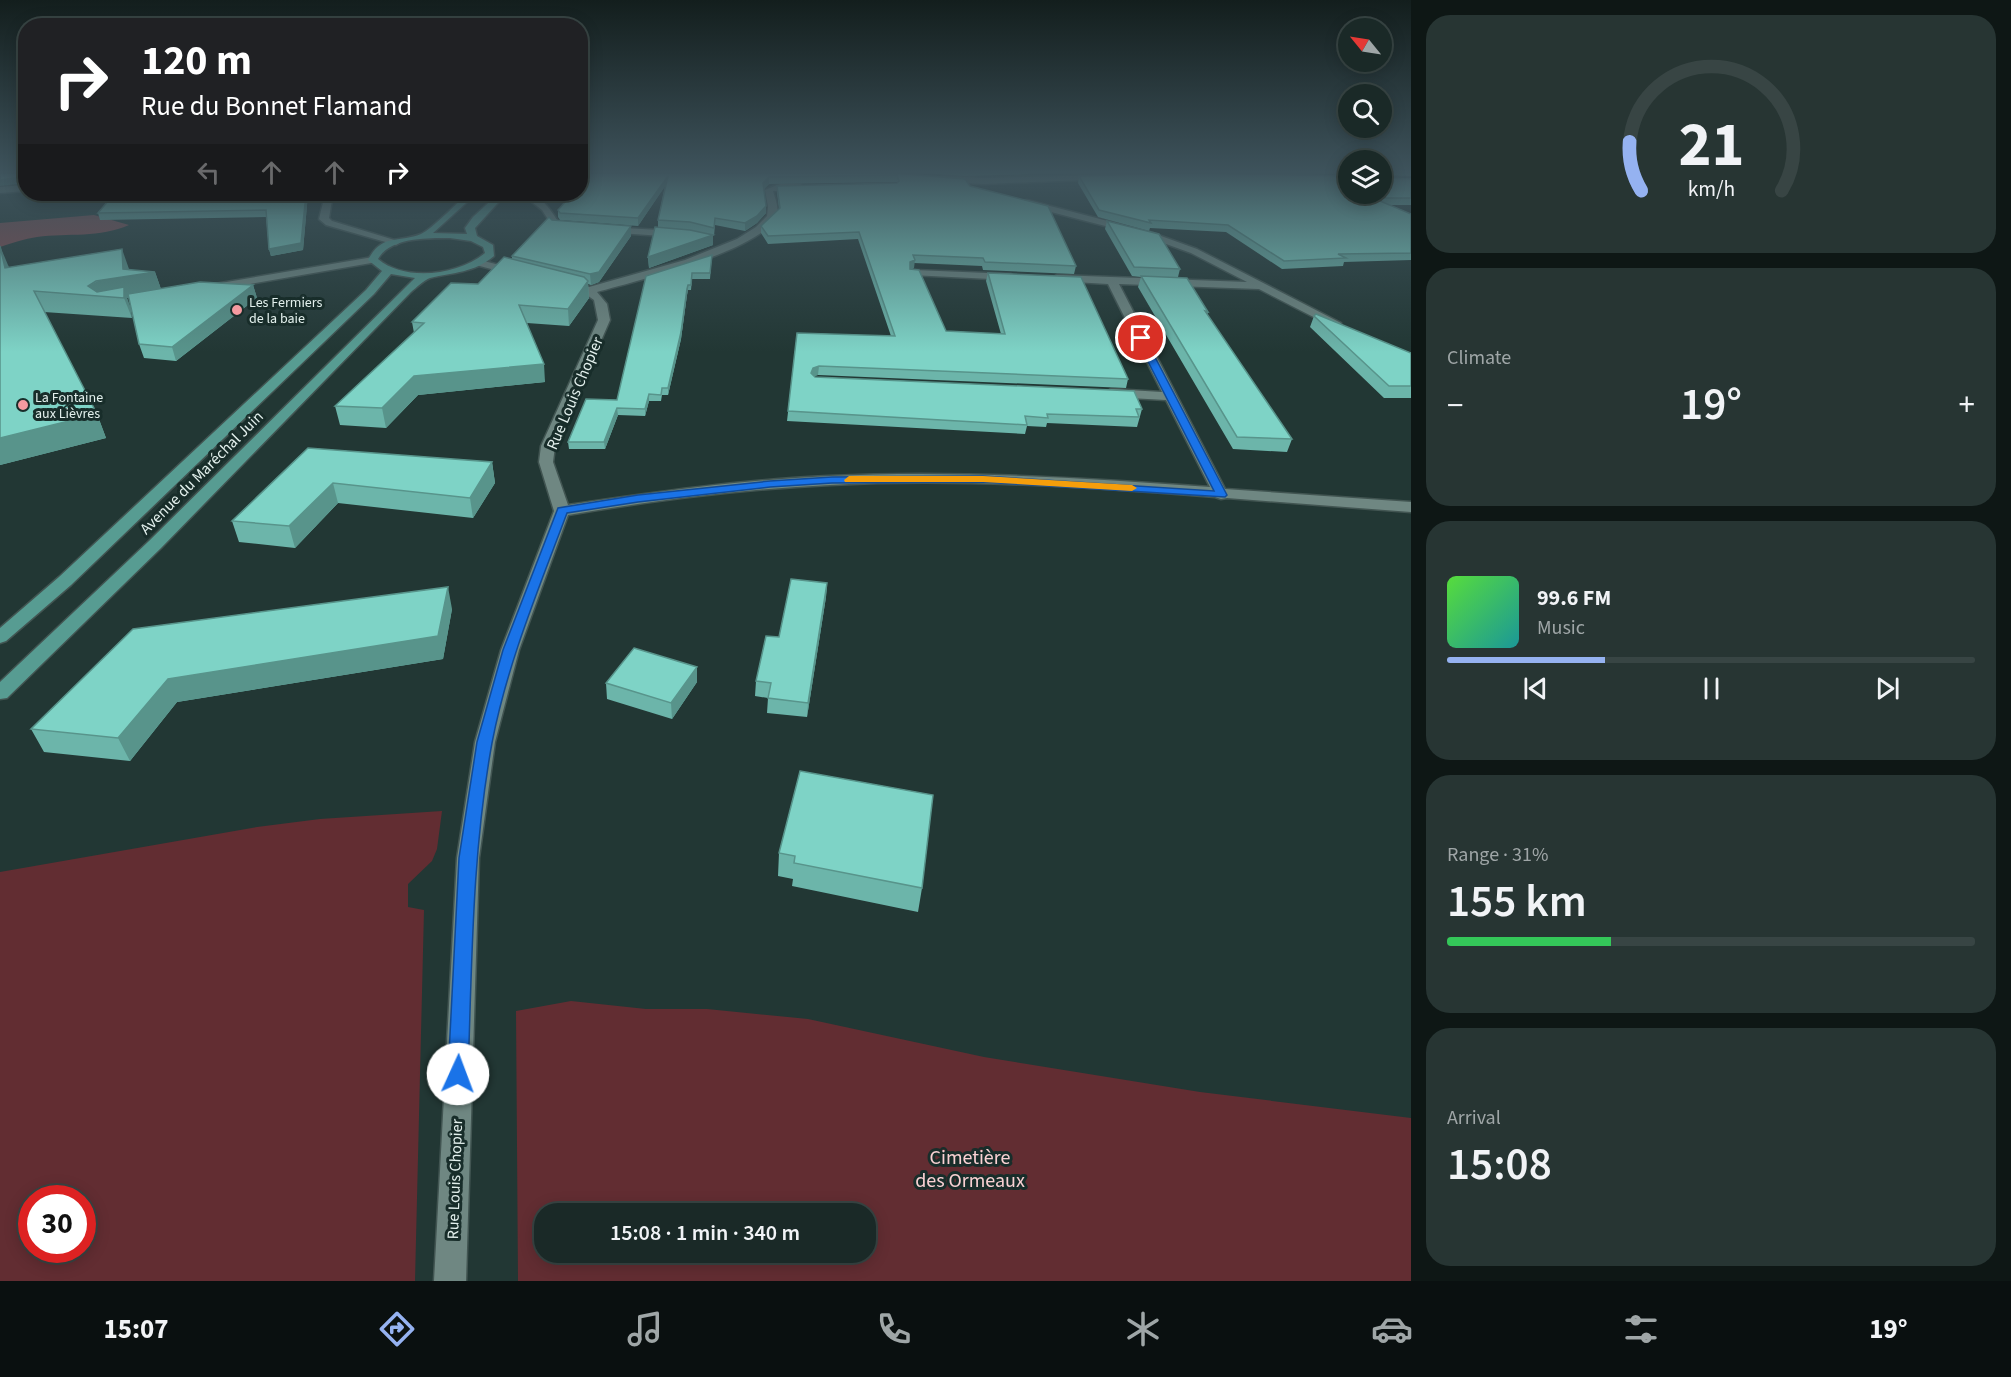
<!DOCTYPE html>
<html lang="en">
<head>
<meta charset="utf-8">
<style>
	:root { --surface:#1a2927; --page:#273533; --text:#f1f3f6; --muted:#9fa6a7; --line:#384544; --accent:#95b2f1 }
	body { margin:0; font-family:"Source Sans 3",sans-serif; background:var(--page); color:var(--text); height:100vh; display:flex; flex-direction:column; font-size:22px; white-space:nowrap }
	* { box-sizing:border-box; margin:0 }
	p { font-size:20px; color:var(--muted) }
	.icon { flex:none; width:33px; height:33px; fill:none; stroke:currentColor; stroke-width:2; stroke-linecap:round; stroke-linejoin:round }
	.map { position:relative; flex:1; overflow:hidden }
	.side { display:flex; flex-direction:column; gap:15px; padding:15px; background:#0e1715; width:600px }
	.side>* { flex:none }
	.hud { position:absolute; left:18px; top:18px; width:570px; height:183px; border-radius:24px; box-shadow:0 3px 15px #0003,0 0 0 2px var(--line); background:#202124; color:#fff; overflow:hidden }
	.needle { width:39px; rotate:300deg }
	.tools { position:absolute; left:1338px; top:18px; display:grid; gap:12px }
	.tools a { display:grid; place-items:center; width:54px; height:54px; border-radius:50%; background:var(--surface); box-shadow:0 3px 15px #0003,0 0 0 2px var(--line); font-size:30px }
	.speed { position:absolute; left:18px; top:1185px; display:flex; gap:12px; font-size:30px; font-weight:700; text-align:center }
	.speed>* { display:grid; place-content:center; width:78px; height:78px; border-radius:50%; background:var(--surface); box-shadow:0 3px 15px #0003,0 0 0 2px var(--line); line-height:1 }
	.speed .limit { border:9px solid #d22; background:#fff; color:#111 }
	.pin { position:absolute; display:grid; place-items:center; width:51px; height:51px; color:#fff; margin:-26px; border:3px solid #fff; border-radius:50%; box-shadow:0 2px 6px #0007 }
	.me { position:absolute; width:66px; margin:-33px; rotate:2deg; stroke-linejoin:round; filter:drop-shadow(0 0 4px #0008) }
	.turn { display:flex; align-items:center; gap:21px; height:126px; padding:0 24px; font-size:27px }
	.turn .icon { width:78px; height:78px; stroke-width:2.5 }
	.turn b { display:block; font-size:42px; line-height:51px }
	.lanes { display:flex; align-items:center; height:57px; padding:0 24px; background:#0003; justify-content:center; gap:30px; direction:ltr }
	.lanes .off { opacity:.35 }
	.big { font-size:45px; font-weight:600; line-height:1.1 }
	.side .tile { flex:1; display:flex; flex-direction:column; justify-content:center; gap:9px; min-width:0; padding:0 21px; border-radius:24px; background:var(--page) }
	.side .dial { align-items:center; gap:0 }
	.dial svg { height:156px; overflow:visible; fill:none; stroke:var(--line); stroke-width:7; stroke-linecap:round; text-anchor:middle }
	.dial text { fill:var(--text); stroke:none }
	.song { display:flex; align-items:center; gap:18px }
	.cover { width:72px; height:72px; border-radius:9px; background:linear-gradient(135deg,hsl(110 70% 55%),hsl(180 70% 35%)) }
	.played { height:6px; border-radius:3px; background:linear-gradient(90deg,var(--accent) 30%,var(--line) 30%) }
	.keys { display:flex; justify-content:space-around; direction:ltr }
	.heat { display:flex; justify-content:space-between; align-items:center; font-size:33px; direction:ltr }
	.charge { height:9px; border-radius:4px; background:linear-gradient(90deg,#34c759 31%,var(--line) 0) }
	.trip { position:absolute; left:534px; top:1203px; width:342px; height:60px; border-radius:24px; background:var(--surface); box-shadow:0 3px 15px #0003,0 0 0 2px var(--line); font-weight:600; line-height:60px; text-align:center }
	.tabs { display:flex; height:96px; justify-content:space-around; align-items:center; background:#0a1010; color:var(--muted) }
	.tabs .icon { width:42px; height:42px }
	.tabs .on { color:var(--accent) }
	.tabs b { font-size:27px; color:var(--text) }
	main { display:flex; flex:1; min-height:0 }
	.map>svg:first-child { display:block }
</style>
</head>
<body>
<main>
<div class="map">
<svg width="1411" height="1281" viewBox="0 0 1411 1281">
	<rect width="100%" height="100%" fill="#223734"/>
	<path fill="#622d32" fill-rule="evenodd" d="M442,811L437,849L432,861L408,884V907L424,910L415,1281H0V872L257,827L320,819ZM32,1198H82V1250H32Z
		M571,1001L646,1009H707L808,1019L984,1057L1200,1092L1411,1118V1281H518L516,1011ZM544,1214H866V1252H544Z"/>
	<path fill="#8a4b50" d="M94,215L129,225C100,238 68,233 37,237C24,239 12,243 0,247V223Z"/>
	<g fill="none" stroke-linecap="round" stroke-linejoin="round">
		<g stroke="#425552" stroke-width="3">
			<path id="minor" d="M1104,175L1108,177L1107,179L984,184L943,182L939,179L943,176L984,178Z
				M780,184H800L804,187L800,190L773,191C775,198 779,207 777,214C767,250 632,282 597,292L607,304L610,320L555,446L553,462L568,505C654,492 741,480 829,476C956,470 1083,478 1210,487L1166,400L1111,397L1105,393L1111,389L1162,392L1108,284L1057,281L1052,278L1057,275L1247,282L1191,253L1144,236L1024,205V201L1027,200L1150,232L1197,249L1341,323V327H1333L1259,289L1119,284L1225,489L1411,502V512L1227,498L1221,499L1215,497C1087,487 958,478 830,485C742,489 655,500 568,515L519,650L495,742L479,858L466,1281H434L457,858L475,742L501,650L554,511L539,462L541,446L598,320L594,300L584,293L561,283L566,280L589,287L685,260L737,239L756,227L767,216L768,207L765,190Z
				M26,185V191L0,193V187Z
				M325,194H333L329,218L332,221L401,242L396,245L326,225L319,219Z
				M528,195C542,195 552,212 559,223L578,228L573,231L553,227L542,210L528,199Z
				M606,227L678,231L683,234L678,237L603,232V228Z
				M373,257L377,258V262L209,291L204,288L209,285Z
				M480,260L522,271L523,273L518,276L476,265L475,263Z
				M915,270L1011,274L1016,277L1011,280L911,275V271Z"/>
		</g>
		<g stroke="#425552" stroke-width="3">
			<path id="major" d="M467,194H476L433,233L467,234L465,228L473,217L498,194H506L475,228L477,236L493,245L494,256C474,273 454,272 430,278C424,280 416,288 411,292L161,548L7,698L0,699V682L149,541L415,278L391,274L374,294L71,585L6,641L0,643V628L59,577L366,290L382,271L368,260C382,233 399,243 421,234C432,229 457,203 467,194ZM450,238L471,241L483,247L485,253C459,275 405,282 378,259C390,237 428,238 450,238Z"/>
		</g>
		<use href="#minor" fill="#6f8782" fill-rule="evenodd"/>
		<use href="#major" fill="#579c92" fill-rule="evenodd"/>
	</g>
	<path fill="#6cb5aa" d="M580,173H892L970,186L1076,266L1074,274L983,270L982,266L914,263V268L912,269L946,331L1001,334L986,281L988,273L1128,379L1126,388L818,375L814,376L815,377L1142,409L1137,427L1047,423L1046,427L1027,426L1025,434L787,421L797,333L891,336L858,239L768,244L761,233V226L779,209L777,193V186L897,183V182L769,184L764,189L766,213L757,223L745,231L715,225L714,236L713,235V245L649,268L648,257L658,227V220L665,186L638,226L560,220L558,217V210L580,194Z
		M925,173H1029L1028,174L965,176Z
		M1282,173H1348V174Z
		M1382,173H1411V176L1383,175L1382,176L1385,178L1411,179V205H1390L1411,214V260L1344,262L1343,266L1282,269L1226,232L1150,228L1149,231L1098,217L1078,183L1079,176H1348Z
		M39,194H308L303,250L271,256L269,249L266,217L100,220L98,213L112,195L41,198Z
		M552,220L631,226V236L599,282L591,285L588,284L589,298L569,326L527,323L545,382L418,395L386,428L340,425L335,406L414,333L412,322L478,284L512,259V256Z
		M1107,221L1180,269L1178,277L1208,312L1207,315L1292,439L1287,452L1233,449L1138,287L1141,277L1132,276L1105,229Z
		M712,255L710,279H692L691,290H688L687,295L681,339L668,395H662L661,401H649L645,416L618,415L605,449H569L568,442L617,400L646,276Z
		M8,265L9,268L129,270L155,272L161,289L253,285L257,298L176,361L144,358L139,344L129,297L127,298L132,318L44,312L97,414L106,438L0,465Z
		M1314,316L1411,353V398H1384L1310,327Z
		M308,448L492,462L495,483L473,518L338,503L295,548L239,542L232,521Z
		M827,583L826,597L807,717L767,713L768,698L755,696L756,681L779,637Z
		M452,609L443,659L177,702L130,761L44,752L31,729Z
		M697,682L672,719L607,699L606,683Z
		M800,771L922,888L918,912L792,886L793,879L778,876L779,853Z"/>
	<path fill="#58948b" d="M668,176V182L638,226V218Z
		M23,177L26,183L0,186V180Z
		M769,177V184L763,190V183Z
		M306,194H308L303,250L271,256L269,249Z
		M766,206V213L757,223L745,231V223Z
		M631,226V236L599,282L591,285L590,274Z
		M713,235V245L649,268L648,257Z
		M0,246L8,265L13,288L5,268Z
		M122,249L129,269V276L155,272L162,292L127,298L131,308L132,318L124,298L92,295L88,286L123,269Z
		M915,260L914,268L909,270L910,262Z
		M588,281L589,298L569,326L568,309Z
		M253,285L257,298L176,361L172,347Z
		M688,285V290L687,295L681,339L668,395V388Z
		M544,364L545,382L418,395L386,428L382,408L414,376Z
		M819,366L818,375L812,377L811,373L813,368Z
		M649,394V401L645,416V409Z
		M617,408L618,415L605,449L604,442Z
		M97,414L106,438L0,465V438Z
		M492,462L495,483L473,518L470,498Z
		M333,483L338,503L295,548L289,526Z
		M827,583L826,597L807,717L808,703Z
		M448,587L452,609L443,659L177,702L130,761L118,738L168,679Z
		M697,667V682L672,719L671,703Z"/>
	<path fill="#7ed3c6" stroke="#58948b" stroke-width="1.5" d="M0,173H26V180L23,177L0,180Z
		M580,173H893L965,179L970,186L1048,206L1076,266L985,262L983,258L913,255L915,260L910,262V269L919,270L946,331L1005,334L988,273L1081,277L1128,379L819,366L813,368L811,373L815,377L1134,391L1142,409H1136L1139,417L1047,414L1048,418L1025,416L1027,425L788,411L797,333L895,336L859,232L768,236L761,226L780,208L777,186L897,183L899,181L897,175L769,177L763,183L766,206L757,216L745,223L715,218L714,228L690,222L658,220L668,176L638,218L560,213L558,210L572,194H580Z
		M1184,173L1348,176V194H1382V173H1383L1382,176L1385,178L1411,179V198H1373L1411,214V253L1338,254L1346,258L1284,261L1228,225L1149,220L1151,223L1099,210L1079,176Z
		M114,194H306L301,243L269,249L266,210L98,213Z
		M549,217L552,220L631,226L599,272L590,274L512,256Z
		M1107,221L1159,234L1180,269L1134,267Z
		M655,227L690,230L713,235L648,257Z
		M0,246L5,268L122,249L123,269L155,272L96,281L88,286L97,292L124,287V298L34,291L97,414L0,438Z
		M712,255L710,273H692L691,285H688L687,289L681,332L668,388H662L661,395L649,394L645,409L617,408L604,442H568L586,399L617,400L646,276Z
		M504,257L584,277L588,281L568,309L519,305L544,364L414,376L382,408L335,406L424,323L412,322L451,283L478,284Z
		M1141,276L1187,278L1208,312L1205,311L1292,439L1237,437Z
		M200,282L253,285L172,347L139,344L128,294Z
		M1316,314L1411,353V386H1389L1314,316Z
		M308,448L492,462L470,498L333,483L289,526L232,521Z
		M791,579L827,583L808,703L768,698L771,683L756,681L766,636L779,637Z
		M448,587L438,636L168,679L118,738L31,729L133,629Z
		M634,648L697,667L671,703L606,683Z
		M800,771L933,795L922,888L794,863L795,856L779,853Z"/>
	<linearGradient id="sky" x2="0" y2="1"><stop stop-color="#131e1d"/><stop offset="0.49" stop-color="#3e535c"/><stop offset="1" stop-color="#3e535c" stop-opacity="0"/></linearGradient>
	<rect width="1411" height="352" fill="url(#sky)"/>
	<path fill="#1a73e8" stroke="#114b97" stroke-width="1.5" d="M1141,335L1145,338L1227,495L1225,497L983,482L832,483L770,487L638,502L567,513C539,588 507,664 492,743C472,852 472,963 468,1074L465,1081L458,1084L451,1081L448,1074L459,858L477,742L503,650L558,508L638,495L770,481L832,477L983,476L1214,491L1136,338Z"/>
	<path fill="#f59e0b" d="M849,476H983L1132,485L1137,488L1132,491L983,482H845L844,480Z"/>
	<g fill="#f49aa0" stroke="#182d2a" stroke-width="2">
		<circle cx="237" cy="310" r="6"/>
		<circle cx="23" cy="405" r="6"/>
	</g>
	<g text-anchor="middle" stroke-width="6" stroke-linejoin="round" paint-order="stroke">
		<g font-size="14" fill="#e3f0ed" stroke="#182d2a" text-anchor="start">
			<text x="249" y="307">Les Fermiers<tspan x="249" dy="16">de la baie</tspan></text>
			<text x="35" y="402">La Fontaine<tspan x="35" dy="16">aux Lièvres</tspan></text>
		</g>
		<g font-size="16" fill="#e3f0ed" stroke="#182d2a">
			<text transform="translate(574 393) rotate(-67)" y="6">Rue Louis Chopier</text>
			<text transform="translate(201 472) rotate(-45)" y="6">Avenue du Maréchal Juin</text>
			<text transform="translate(454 1179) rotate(-88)" y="6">Rue Louis Chopier</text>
		</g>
		<g font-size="20" fill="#fad1d3" stroke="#182d2a">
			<text x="970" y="1164">Cimetière<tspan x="970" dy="23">des Ormeaux</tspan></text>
		</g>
	</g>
</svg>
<div class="tools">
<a><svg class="needle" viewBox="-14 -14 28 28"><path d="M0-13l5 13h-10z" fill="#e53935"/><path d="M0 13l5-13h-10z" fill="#9fa6a7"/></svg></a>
<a><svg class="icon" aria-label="search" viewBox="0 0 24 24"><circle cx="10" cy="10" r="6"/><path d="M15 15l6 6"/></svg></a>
<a><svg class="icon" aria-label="layers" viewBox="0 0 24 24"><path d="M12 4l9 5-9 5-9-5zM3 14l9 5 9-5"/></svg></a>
</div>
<div class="speed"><div class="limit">30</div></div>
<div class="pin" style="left:1141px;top:338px;background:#d93025"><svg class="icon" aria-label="arrive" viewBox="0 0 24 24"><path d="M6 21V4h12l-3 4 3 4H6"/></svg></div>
<svg class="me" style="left:458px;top:1074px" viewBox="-20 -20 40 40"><circle r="19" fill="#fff"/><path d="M0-13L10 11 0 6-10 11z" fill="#1a73e8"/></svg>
<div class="trip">15:08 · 1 min · 340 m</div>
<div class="hud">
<div class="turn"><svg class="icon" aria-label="right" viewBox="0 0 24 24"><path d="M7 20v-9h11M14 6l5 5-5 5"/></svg><div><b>120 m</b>Rue du Bonnet Flamand</div></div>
<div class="lanes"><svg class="icon off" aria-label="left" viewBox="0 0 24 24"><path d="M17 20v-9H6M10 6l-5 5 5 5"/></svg><svg class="icon off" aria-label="ahead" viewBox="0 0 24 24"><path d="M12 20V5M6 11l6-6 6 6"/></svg><svg class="icon off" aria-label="ahead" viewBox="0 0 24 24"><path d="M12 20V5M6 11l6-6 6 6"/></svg><svg class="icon" aria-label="right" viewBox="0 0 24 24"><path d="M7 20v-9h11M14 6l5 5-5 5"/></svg></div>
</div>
</div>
<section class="side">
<div class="tile dial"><svg viewBox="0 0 100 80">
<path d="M14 69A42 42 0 1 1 86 69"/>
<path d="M14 69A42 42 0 0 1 8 44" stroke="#95b2f1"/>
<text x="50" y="56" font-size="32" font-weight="700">21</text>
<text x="50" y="72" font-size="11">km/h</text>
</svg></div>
<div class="tile"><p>Climate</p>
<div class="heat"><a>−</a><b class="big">19°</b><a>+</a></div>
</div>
<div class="tile">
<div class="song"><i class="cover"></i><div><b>99.6 FM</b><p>Music</p></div></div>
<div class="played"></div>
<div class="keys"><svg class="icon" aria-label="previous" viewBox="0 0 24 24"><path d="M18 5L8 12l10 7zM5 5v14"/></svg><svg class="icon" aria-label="pause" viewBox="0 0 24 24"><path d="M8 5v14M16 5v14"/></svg><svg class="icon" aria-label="next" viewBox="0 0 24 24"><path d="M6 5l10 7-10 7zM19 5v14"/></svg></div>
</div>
<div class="tile"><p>Range · 31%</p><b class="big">155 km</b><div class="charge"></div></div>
<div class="tile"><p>Arrival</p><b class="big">15:08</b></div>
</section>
</main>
<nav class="tabs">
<b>15:07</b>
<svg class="icon on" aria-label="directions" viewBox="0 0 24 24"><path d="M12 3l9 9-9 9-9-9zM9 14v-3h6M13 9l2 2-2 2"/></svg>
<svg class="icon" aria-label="music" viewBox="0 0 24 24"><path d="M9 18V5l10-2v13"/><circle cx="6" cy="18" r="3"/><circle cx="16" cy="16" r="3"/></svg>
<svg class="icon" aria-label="phone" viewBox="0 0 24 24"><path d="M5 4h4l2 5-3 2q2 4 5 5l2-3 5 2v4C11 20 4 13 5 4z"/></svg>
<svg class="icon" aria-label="climate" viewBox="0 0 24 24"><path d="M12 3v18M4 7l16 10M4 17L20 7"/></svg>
<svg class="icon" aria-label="car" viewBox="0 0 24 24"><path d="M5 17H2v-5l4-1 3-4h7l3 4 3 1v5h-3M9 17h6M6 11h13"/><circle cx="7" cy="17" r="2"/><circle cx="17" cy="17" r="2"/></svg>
<svg class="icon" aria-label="filters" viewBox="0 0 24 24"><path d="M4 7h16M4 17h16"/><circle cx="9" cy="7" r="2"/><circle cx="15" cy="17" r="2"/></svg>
<b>19°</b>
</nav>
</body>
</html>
